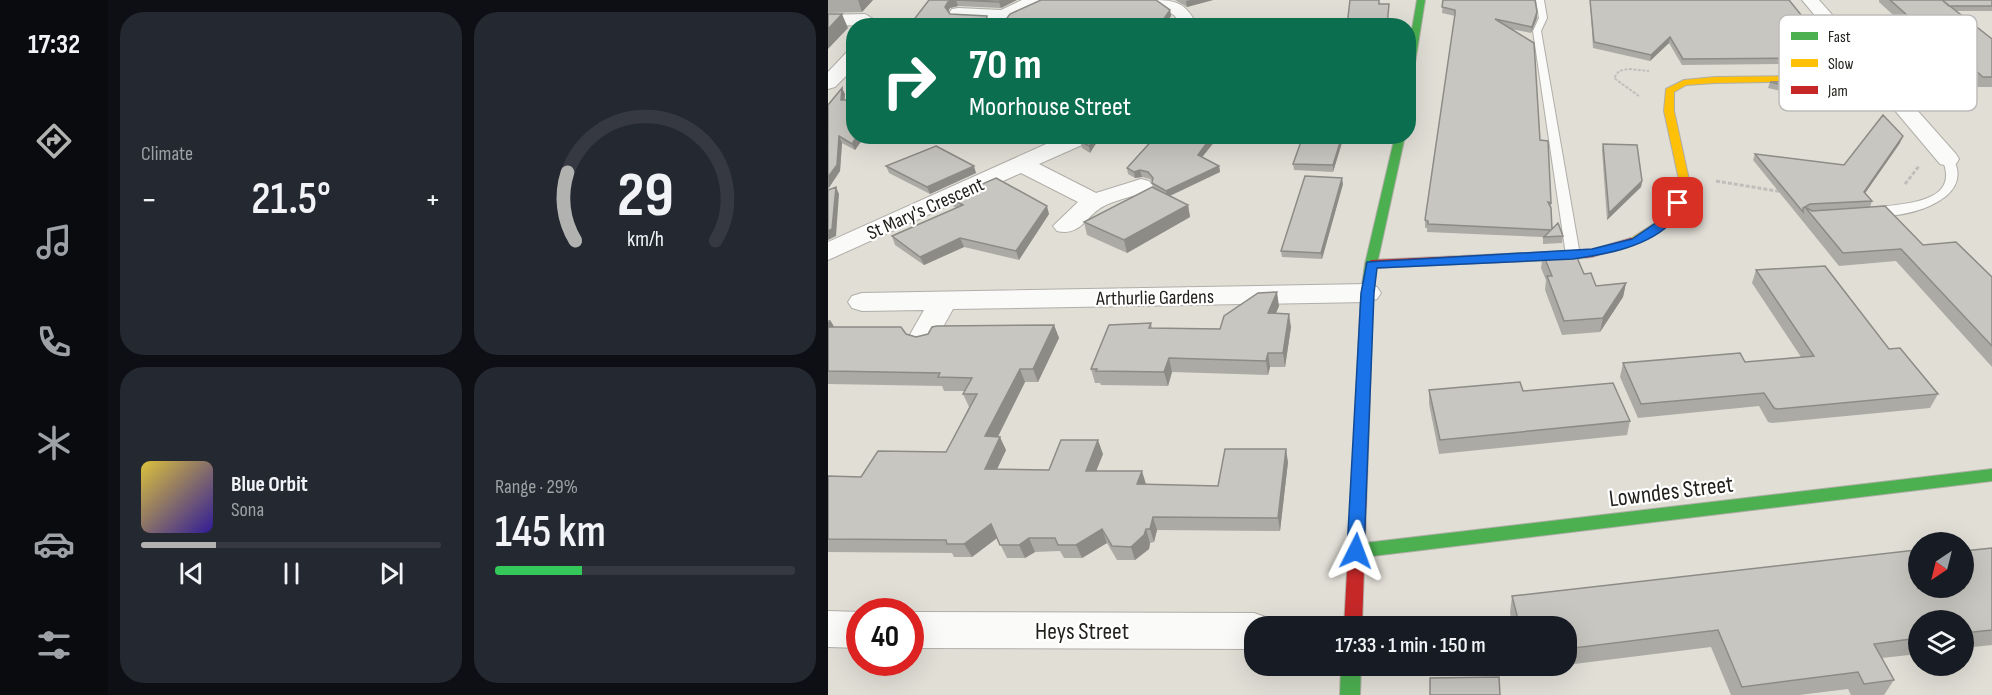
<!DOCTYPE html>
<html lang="en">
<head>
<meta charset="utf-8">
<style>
	:root { --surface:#171b24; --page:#242831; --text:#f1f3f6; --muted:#9ea1a6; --line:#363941; --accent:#b2b2b1 }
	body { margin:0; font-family:"Sofia Sans Condensed",sans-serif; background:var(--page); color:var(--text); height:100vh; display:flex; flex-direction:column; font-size:22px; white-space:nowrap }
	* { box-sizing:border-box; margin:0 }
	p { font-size:20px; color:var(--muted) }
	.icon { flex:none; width:33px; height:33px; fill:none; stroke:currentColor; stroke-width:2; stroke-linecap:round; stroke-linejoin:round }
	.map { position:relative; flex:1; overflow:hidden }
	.details { display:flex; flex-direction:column; gap:12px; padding:12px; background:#0d0f14; width:720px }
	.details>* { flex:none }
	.hud { position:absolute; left:18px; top:18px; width:570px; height:126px; border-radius:24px; box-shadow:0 6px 24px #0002; background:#0b6e4f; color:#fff; overflow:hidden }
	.needle { width:39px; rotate:215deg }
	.buttons { position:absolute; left:1080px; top:532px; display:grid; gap:12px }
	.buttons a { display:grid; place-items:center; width:66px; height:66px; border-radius:50%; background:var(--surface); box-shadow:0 6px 24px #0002; font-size:30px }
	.speed { position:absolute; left:18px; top:598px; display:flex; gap:12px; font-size:30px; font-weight:700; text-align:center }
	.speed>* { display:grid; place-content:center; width:78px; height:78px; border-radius:50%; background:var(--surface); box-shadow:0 6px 24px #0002; line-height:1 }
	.speed .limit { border:9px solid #d22; background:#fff; color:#111 }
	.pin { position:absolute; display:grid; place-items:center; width:51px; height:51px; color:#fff; margin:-26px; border-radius:12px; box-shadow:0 3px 9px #0006 }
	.me { position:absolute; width:66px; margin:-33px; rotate:3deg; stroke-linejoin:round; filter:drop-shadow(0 0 4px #0008) }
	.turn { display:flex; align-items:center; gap:21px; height:126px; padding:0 24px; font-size:27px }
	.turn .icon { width:78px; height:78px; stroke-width:2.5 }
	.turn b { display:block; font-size:42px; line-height:51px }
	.big { font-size:45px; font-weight:600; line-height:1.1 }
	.details .card { flex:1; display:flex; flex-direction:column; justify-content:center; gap:9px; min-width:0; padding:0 21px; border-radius:24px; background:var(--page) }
	.details .dial { align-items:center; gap:0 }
	.dial svg { height:156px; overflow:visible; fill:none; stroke:var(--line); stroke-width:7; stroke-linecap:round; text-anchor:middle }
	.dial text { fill:var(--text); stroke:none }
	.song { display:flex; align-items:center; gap:18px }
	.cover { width:72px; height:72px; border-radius:9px; background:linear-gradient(135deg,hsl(50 70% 55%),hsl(250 70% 35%)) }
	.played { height:6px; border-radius:3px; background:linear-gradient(90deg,var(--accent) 25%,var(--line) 25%) }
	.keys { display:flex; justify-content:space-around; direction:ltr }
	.heat { display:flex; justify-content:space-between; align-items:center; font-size:33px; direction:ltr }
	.charge { height:9px; border-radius:4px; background:linear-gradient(90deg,#34c759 29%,var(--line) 0) }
	.details .tiles { flex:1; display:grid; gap:12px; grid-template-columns:repeat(2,1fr) }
	.trip { position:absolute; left:416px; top:616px; width:333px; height:60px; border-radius:24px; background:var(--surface); box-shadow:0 6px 24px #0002; font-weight:600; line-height:60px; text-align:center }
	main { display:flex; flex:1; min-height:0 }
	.dock { display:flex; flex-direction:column; width:108px; justify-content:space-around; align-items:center; background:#090b0e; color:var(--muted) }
	.dock .icon { width:42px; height:42px }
	.dock .on { color:var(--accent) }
	.dock b { font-size:27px; color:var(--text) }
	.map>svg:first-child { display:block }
</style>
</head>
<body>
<main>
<nav class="dock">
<b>17:32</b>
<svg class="icon on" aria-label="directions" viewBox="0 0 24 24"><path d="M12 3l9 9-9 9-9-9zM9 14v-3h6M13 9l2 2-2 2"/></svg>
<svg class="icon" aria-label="music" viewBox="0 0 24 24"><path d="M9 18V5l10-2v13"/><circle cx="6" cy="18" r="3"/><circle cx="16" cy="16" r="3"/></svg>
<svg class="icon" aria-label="phone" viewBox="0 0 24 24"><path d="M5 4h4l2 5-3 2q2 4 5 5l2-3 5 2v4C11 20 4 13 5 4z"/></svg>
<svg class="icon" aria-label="climate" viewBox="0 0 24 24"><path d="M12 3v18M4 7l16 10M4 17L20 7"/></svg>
<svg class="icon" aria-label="car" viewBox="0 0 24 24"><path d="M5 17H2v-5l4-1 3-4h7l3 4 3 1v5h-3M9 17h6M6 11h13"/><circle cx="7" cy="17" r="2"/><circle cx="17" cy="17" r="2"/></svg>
<svg class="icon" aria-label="filters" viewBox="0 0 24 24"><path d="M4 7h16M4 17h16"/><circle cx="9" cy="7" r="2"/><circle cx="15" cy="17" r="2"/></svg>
</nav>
<section class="details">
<div class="tiles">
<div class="card"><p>Climate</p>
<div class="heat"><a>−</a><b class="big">21.5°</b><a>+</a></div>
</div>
<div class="card dial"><svg viewBox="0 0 100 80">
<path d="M14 69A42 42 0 1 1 86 69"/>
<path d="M14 69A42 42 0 0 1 10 34" stroke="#b2b2b1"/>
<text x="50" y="56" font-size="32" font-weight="700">29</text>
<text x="50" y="72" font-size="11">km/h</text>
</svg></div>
<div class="card">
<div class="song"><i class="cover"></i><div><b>Blue Orbit</b><p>Sona</p></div></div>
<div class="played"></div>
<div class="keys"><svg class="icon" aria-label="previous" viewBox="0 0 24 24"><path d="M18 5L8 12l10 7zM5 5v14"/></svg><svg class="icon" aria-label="pause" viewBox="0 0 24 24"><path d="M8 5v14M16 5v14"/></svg><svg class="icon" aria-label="next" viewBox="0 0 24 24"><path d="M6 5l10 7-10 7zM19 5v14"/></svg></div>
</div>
<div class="card"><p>Range · 29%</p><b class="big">145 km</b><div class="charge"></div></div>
</div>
</section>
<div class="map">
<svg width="1164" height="695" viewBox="0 0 1164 695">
	<rect width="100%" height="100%" fill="#e1ded6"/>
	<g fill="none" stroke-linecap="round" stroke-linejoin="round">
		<g stroke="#b0aea8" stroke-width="2">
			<path id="lane" d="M708,0H716L719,18L713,31L752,255L745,259L738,255L705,31L711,18Z
				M1120,156L1124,157C1152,202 1068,222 1038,215L1036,212L1038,209C1063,203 1136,208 1114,159Z"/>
		</g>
		<g stroke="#b0aea8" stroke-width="2">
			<path id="street" d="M194,0H215L213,4L182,18L178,26H161L164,20L124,17L121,13L124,9L130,8L173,10Z
				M325,0C350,0 357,3 370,26H352L347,16Z
				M974,0H991L1128,154L1131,159L1128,164L1120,166L1112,164Z
				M37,14L57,26L0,25V15Z
				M26,50V68L7,87L0,89V72L19,52Z
				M236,136H266L263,141L211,164L268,193L313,179L321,181L325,186L321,191C307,196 290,199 276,206C258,215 253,237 229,231L225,226L250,202L193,173L0,260V242Z
				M539,284L549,287L553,293L549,299L539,302L125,309L105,345L95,348L85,345L80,338L96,310L34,311L24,308L20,302L24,296L34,293Z
				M0,611L33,612L32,648L0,647Z
				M81,612H82L426,613L440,618L445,627H426V649L82,648Z"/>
		</g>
		<g stroke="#b0aea8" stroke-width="2">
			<path id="fast" d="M589,0H597L584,82L580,85V52Z
				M567,136H577L549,264L545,293L541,423L539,427H529L527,423L533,293L537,264Z
				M1164,469V481L528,558L522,556L519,551L522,546L528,544Z
				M513,666H533L532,695H512Z"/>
		</g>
		<g stroke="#b0aea8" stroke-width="2">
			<path id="slow" d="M1051,75L1055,78L1054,80L887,83L858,85L846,92V111L863,189L846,220L807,244H799L797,242L838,216L853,189L836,111L838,89L856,80L887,77Z"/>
		</g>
		<g stroke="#b0aea8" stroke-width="2">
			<path id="jam" d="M803,238L807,240L809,242L807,244L764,257L745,259L543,268L537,264L543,260L745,251L763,250Z
				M534,418L539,419L541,423L534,627H516L527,423L529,419Z"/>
		</g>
		<path stroke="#c0bebb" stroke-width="2" stroke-dasharray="3 1.5" stroke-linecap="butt" d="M811,96L786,78L791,71L800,69L821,71"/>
		<path stroke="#c0bebb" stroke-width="3" stroke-dasharray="4 2" stroke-linecap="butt" d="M888,181L955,192
			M1077,184L1091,166"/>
		<use href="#lane" fill="#fafaf9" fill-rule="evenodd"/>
		<use href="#street" fill="#fafaf9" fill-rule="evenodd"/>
		<use href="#fast" fill="#4caf50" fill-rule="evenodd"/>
		<use href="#slow" fill="#ffc107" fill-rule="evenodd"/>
		<use href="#jam" fill="#c62828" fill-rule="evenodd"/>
	</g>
	<path fill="#acaaa5" d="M0,0H45L34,12L0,13Z
		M101,0H189L173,8L130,6L122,8L120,11L122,14L159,16L160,22H176L182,14L213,0H328L342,10L343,16L336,26H81Z
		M347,0H385L359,7Z
		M615,0L709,18L703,33L683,29L712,140L723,203L724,229L735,236L734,243L715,244V237L599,232V228H597V220L627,16L614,13Z
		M762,0L1008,58L1006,64H993L991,70H959L961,64L854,65L841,43L822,61L765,48Z
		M1051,0H1164V11H1128L1164,39V87H1150L1116,57H1111L1051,2Z
		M942,82L1021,100L1019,106L940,88Z
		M14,88L17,94L16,100L26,136H37L27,150L14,143L12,171L0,189V105Z
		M261,136L262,153L254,148L252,141Z
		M328,136H391L374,157L391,166L392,172L342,196L360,205L362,217L299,253L259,235L256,222L325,187L324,182L322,179L314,177L307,178L300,174L299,168Z
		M516,136L505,172L466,170L465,164Z
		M1072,143L1037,193L1044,201L1042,207L1095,245L1164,277V367L1068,261L1011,266L973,219L974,214L973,219L925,160L927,154L1016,165Z
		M775,144L814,181L813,187L779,220L774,150Z
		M58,166L148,173L102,194L61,173Z
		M515,184L494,259L454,257L453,251Z
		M122,198L221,214L191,260L136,247L96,265L67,245L64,236L128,208L125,206Z
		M715,254L756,274L768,286L798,283L795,297L772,332L734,335L717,290L718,280L713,268Z
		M928,270L1061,349L1110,394L1102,408L944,423L940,422L931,406L810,418L792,377L795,363L917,362L973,357L924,283Z
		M451,306L448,313L463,327L457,367H442L440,375L344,372L340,386L273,385L272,383H267L263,369L323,323L324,328L392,329Z
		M0,320H2L6,327L78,334L88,337L226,325L231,338L210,382H197L170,437L178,450L169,469L221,470L275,454L268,471L318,485L390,486L460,462L452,531L329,530L326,542L322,543L321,549L307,560H289L279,543L254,558H236L232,551L207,552L197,558H179L169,538L144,557H126L124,553L0,552V476L33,477L118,452L141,407L135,394L137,391H116L114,386L0,384Z
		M601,390L695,391L802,421L799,435L611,454L601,404Z
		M1164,548V645L1136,648V621H1090V654L1054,658L1066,680L1056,695H1023L1020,689L971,695H903L883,647L738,665V627H685L682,613L684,596L1090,588Z
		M695,666H729L696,670Z"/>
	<path fill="#8c8b86" d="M30,0H45L34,12Z
		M128,0L130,6L122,8L119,13L117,7L120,2Z
		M175,0H189L173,8L171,2Z
		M362,0H385L359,7L358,1Z
		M342,10L343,16L336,26H331Z
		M709,12V18L703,33L704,27Z
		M14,14L20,28L0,49V29Z
		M842,37L841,43L822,61L823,55Z
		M14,88L17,94L16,106L13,100Z
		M11,136L14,143L12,171L0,189V177Z
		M29,136H37L27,150L24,144Z
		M267,136H273L262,153L261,146Z
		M384,136H391L371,161L370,155Z
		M514,136H516L505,172V165Z
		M1075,136L1072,143L1033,199L1036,192Z
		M146,166L148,173L102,194L99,187Z
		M391,166L392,172L339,197L338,191Z
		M312,170L314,177L307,178L306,172Z
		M514,178L515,184L494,259L493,253Z
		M814,181L813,187L779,220L781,213Z
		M8,187L11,194L8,236L0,240V231Z
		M360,205L362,217L299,253L296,240Z
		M219,206L221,214L191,260L188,251Z
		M132,238L136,247L96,265L92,257Z
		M798,283L795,297L772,332L775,318Z
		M449,292L451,306L442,327L440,313Z
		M461,314L463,327L457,367L455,353Z
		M2,320L10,333L0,332V323Z
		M226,325L231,338L210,382L205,369Z
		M440,353L442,367L440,375L438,361Z
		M341,358L344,372L340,386L336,372Z
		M192,369L197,382L163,450L157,436Z
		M172,437L178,450L163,482L157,469Z
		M270,440L275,454L263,484L258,471Z
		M458,449L460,462L452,531L450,518Z
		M314,471L318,484H309Z
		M325,517L329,530L326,542L322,529Z
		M163,524L169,538L144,557L136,544Z
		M274,529L279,543L254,558L248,545Z
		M318,529L322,543L321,549L307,560L303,547Z
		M201,538L207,552L197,558L191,545Z"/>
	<path fill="#c8c6c0" stroke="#8c8b86" stroke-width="1.5" d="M101,0H175L171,2L128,0L120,2L117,7L122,14L159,16L158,22H176L182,14L213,0H328L342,10L331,26H81Z
		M522,0H551V4H561L559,26H519Z
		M615,0H707L709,12L704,27L667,19L706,43L712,140L720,141L723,203L720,202L723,208L724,229L730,223L735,236L716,237L723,230L600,224V221L597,220L627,14V10L614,7Z
		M762,0H961L1008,58H989L993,64H961L970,58L855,59L842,37L823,55L766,42Z
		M1062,0H1114L1164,39V77H1155L1120,47H1115Z
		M1114,0H1164V6H1121Z
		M0,14H14L0,29Z
		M1006,81L1021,100L942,82Z
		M14,88L13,100H22L26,95V136H29L24,144L11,136L9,165L0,177V105Z
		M1055,115L1075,136L1036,192L1044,201L982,204L975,208V212L927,154L1016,165Z
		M261,136H267L261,146L252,141Z
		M328,136H384L370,155L391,166L338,191L324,183L325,178L320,172L312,170L306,172L299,168Z
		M475,136H514L505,165L465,164Z
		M775,144L809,145L814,181L781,213Z
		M108,146L146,166L99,187L58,166Z
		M477,176L514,178L493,253L453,251Z
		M168,178L219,206L188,251L132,238L92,257L64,236L135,205L122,198Z
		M8,187L4,229L0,231V190Z
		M324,187L360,205L296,240L256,222Z
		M1057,206L1095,245L1128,242L1164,277V346L1073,249L1015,253L977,207L984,211Z
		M747,253L756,274L763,273L768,286L798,283L775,318L736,321L719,276H724L715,254Z
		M997,266L1061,349L1072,348L1110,394L949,409L946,408L936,393L813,404L795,363L912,353L917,362L986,356L928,270Z
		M449,292L440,313L461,314L455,353H440L438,361L341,358L336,372L268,371L269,369H263L281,325L323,323L321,328L392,329L396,316L430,293Z
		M226,325L205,369H192L157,436L172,437L157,469L221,470L233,440H270L258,471H314L309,484L390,486L397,449H458L450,518L325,517L322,529H318L316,535L303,547L284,546L274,529L248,545H230L227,538H201L191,545H172L163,524L136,544H119L118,540L0,539V476L33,477L50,451L118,452L149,394H135L144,378L110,377L112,373L0,371V327H73L78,334L88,337L100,334L104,327L109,326Z
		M692,382L695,391L785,383L802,421L612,440L601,390Z
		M1164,548V630L1136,633V621H1090V638L1046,644L1066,680L1036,684L1030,672L914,687L890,630L738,649V627H692L684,596L1088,550L1090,554V588H1136V551Z
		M671,677L672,695H602V678Z"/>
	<path fill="#1a73e8" stroke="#114b97" stroke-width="1.5" d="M850,200L856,203C853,208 851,216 846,220C821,247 779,254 745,259L549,268L546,293L536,551L534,556L528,558L521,556L519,551L533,293L539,262L764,249L804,239L838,216L846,201Z"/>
	<g text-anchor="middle" stroke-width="4.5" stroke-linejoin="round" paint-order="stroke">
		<g font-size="20" fill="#23211c" stroke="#fff">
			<text transform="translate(97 208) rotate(-24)" y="7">St Mary's Crescent</text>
			<text transform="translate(327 297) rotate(-1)" y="7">Arthurlie Gardens</text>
		</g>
		<g font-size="24" fill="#23211c" stroke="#fff">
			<text transform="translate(843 491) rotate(-7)" y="8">Lowndes Street</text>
			<text x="254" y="639">Heys Street</text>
		</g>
	</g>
	<rect x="951" y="15" width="198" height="96" rx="9" fill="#fff" stroke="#bdbcbb" stroke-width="1.5"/>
	<rect x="963" y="32" width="27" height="8" fill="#4caf50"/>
	<rect x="963" y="59" width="27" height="8" fill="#ffc107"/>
	<rect x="963" y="86" width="27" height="8" fill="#c62828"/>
	<g font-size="16" fill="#23211c">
		<text x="1000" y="42">Fast</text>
		<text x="1000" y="69">Slow</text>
		<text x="1000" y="96">Jam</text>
	</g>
</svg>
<div class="buttons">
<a><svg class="needle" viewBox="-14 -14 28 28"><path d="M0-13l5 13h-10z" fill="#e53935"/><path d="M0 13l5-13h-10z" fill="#9ea1a6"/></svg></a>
<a><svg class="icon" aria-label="layers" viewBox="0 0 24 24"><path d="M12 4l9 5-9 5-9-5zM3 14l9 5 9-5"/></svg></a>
</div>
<div class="speed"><div class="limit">40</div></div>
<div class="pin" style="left:850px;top:203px;background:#d93025"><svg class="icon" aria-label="arrive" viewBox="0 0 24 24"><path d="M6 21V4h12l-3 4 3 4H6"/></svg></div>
<svg class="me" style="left:528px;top:551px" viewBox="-20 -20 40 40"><path d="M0-17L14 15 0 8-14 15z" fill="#1a73e8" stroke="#fff" stroke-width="4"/></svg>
<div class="trip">17:33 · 1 min · 150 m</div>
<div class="hud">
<div class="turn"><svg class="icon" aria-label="right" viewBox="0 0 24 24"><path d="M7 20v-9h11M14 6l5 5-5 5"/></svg><div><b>70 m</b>Moorhouse Street</div></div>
</div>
</div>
</main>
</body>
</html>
